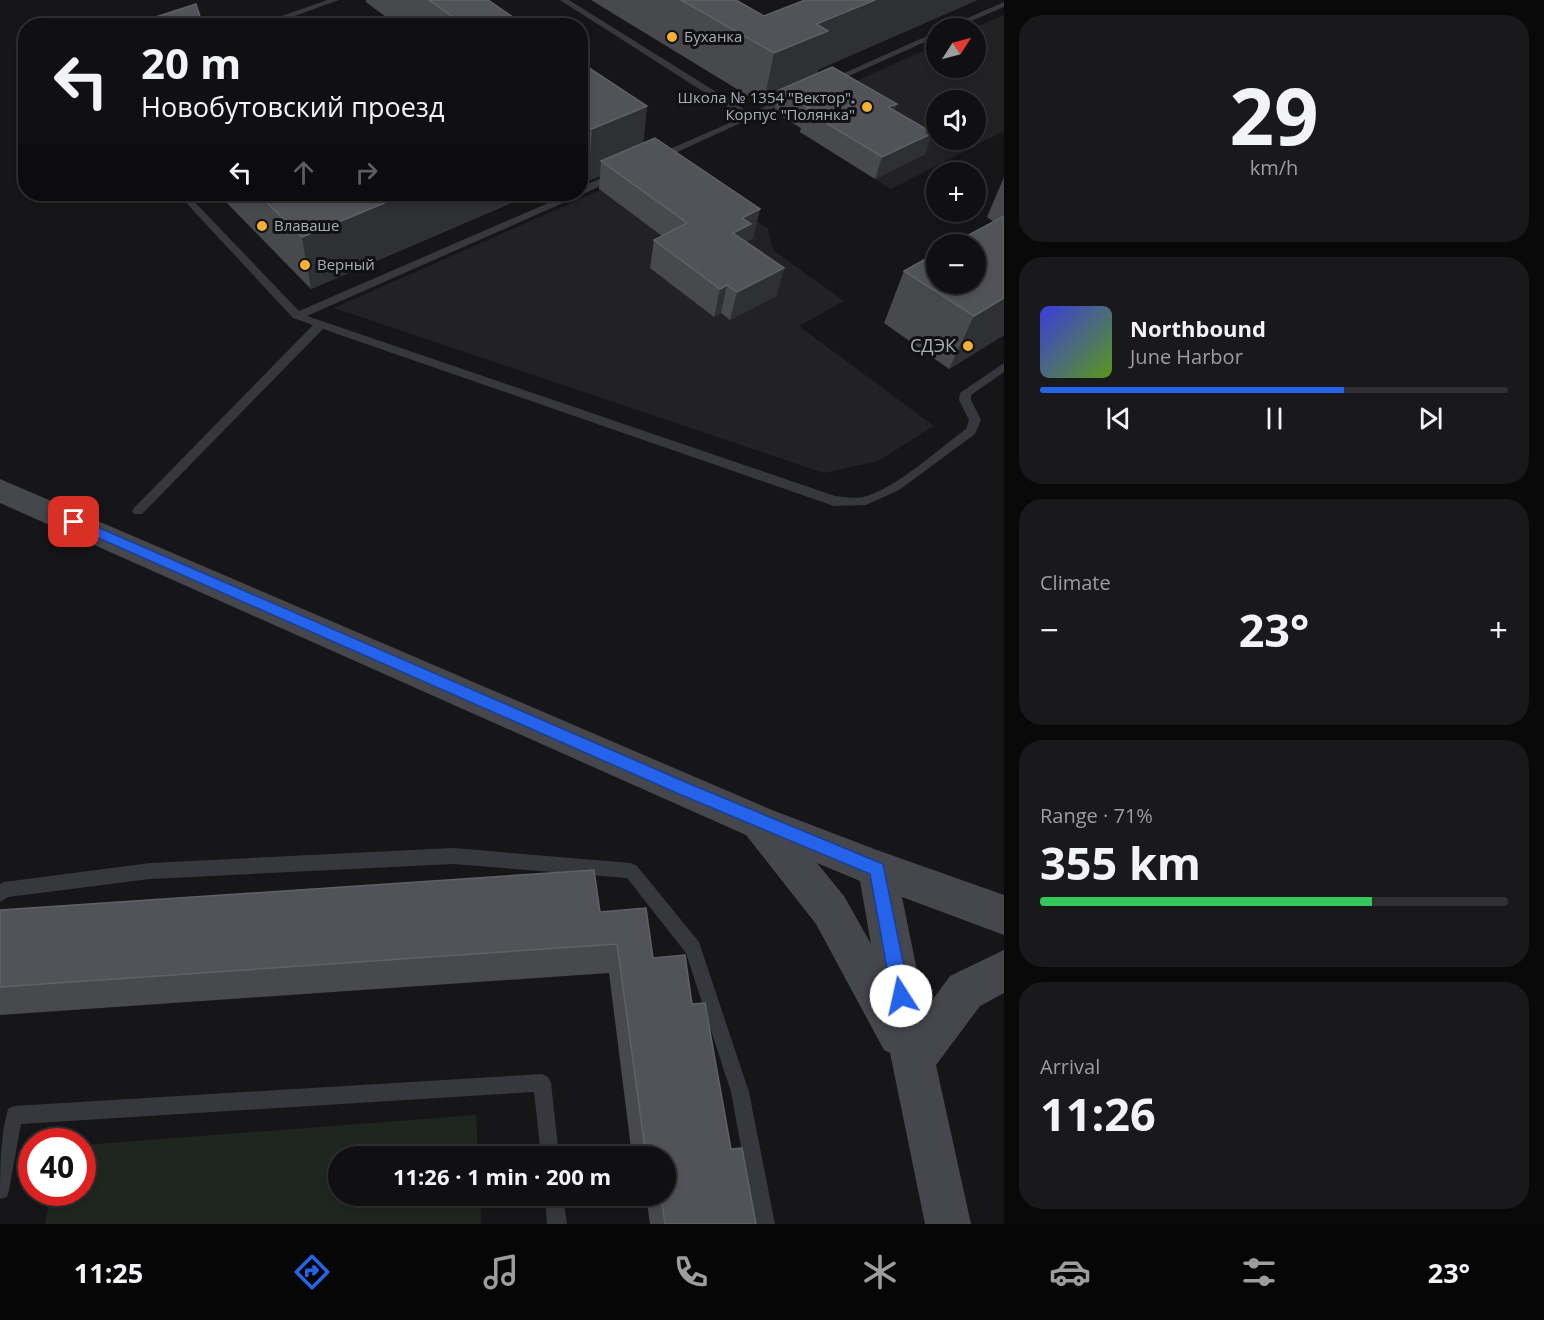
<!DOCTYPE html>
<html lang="en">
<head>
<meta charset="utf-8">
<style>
	:root { --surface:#101012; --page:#19191b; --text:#f1f3f6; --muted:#9c9d9f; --line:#303032; --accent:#2563eb }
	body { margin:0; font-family:"Open Sans",sans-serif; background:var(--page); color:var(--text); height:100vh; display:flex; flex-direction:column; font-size:22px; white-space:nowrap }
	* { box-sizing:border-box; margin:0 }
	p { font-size:20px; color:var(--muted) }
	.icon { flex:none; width:33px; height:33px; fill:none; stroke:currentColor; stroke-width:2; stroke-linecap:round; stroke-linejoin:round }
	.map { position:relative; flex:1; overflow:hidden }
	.details { display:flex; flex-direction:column; gap:15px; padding:15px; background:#09090a; width:540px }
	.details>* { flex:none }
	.top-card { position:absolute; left:18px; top:18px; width:570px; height:183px; border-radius:24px; box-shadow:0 3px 9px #0003,0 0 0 2px var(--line); background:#101012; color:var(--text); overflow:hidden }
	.needle { width:39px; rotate:54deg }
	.controls { position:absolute; left:926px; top:18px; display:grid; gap:12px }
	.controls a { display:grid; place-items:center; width:60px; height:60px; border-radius:50%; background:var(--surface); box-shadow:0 3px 9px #0003,0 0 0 2px var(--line); font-size:30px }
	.speed { position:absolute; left:18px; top:1128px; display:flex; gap:12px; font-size:30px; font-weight:700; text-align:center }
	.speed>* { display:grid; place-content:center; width:78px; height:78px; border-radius:50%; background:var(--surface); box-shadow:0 3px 9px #0003,0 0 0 2px var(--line); line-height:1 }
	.speed .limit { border:9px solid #d22; background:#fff; color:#111 }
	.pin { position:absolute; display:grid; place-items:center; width:51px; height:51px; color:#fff; margin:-26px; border-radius:12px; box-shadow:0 3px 9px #0006 }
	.me { position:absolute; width:66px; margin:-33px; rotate:350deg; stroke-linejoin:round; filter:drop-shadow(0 0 4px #0008) }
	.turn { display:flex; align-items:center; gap:21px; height:126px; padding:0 24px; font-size:27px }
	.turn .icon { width:78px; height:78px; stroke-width:2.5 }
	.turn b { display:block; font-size:42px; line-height:51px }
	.lanes { display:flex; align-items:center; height:57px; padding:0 24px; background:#0003; justify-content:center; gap:30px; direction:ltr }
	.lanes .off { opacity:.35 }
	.big { font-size:45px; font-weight:700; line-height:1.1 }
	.details .tile { flex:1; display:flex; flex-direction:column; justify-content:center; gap:9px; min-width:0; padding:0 21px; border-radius:24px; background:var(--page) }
	.details .dial { align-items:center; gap:0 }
	.dial b { font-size:78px; line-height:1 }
	.song { display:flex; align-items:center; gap:18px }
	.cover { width:72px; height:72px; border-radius:9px; background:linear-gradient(135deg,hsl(240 70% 55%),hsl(90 70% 35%)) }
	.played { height:6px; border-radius:3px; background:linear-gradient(90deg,var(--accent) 65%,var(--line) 65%) }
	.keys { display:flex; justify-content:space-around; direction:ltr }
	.heat { display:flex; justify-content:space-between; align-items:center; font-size:33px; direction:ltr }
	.charge { height:9px; border-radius:4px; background:linear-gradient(90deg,#34c759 71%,var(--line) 0) }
	.trip { position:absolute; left:328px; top:1146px; width:348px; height:60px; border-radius:30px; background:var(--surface); box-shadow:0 3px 9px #0003,0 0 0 2px var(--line); font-weight:700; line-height:60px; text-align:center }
	.menu { display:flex; height:96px; justify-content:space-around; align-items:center; background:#060607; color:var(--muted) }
	.menu .icon { width:42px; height:42px }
	.menu .current { color:var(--accent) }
	.menu b { font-size:27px; color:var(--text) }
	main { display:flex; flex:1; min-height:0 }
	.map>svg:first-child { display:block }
</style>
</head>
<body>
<main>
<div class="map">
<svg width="1004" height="1224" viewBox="0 0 1004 1224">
	<rect width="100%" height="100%" fill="#161618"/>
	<path fill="#222225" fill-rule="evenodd" d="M1004,15V131L891,189L800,132L803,130L790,121L783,114L936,45V68H975L974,28ZM936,100H975V140H936Z
		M668,160L768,229L773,250L844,301L799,326L934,426L878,461L824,473L334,308Z"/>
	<path fill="#1e261f" d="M476,1115L478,1156H339V1196H480L481,1224H45L51,1193L82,1192L83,1145Z"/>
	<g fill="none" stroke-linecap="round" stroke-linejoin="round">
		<path fill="#37383d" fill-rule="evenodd" d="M327,0H339L267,26H253Z
			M560,0H569L750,113L788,96L795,98L660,160H654V156L743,117Z
			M1004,2V7L955,28H945Z
			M936,32V37L831,84L824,82Z
			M614,173L619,176L617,178L579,196L307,316L835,496C844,497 854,499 863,497C894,490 940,448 966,429L969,420L959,400L960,393L1004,363V372L971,395V400L981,420L975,434L899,490L866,505L834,506L323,329L142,514H134L132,511L134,508L313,325L293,318L178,194H187L299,311L569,194H580V187Z
			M453,848L631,863L637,866L699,942L749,1092L775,1224H755L731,1092L686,953L627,878L453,864L150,879L8,897L0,902V884L4,882L150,863Z
			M542,1074L548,1077L551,1083L559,1156H541L534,1092L21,1124L9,1190L7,1197L0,1199C0,1170 0,1137 8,1109L14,1106Z
			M545,1196H563L567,1224H547Z"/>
		<path fill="#45474d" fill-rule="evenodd" d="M0,479L772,810L877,850L1004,895V935L902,897L925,1010L950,976L1004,950V993L980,1006L936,1065L971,1224H925L890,1053L884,1050L816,924L746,835L0,503ZM817,863L860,881L871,944L844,896Z"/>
	</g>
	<path fill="#47494d" d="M366,0H488L526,26H398L366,2Z
		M591,0H736L818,70L817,74L894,111L925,154L875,179L800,132L801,128L774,112L777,99L763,105Z
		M580,62L647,106L643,144L760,209L753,238L747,241V242L784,268L776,296L730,320L721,313L714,317L650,268L654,240L662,236L599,189L600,176L588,181L580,176Z
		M1004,177V335L949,369L884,323L904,271L994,222L987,217Z
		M218,194H532L311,289Z
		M0,910L600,912L653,958L692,1004L731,1149L756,1224H650L646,1196H666V1156H632L609,973L0,1015Z"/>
	<path fill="#2f3033" d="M875,0H978L818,70L815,82L779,90L777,99L763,105L774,53L816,24Z
		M897,104L890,125L888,107Z
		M647,106L641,159L601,161L600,176L588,181L592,129Z
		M933,133L925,154L875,179L882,157Z
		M406,194H532L311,289L302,237Z
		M760,209L753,238L747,241L744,252L733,233L742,218Z
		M784,268L776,296L730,320L737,292Z
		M727,285L721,313L714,317L720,289Z
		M1004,298V335L949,369L974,316Z"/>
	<path fill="#525359" stroke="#5f6168" stroke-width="1.5" d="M429,0H488L526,26H466Z
		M681,0H736L764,16L805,0H875L816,24L828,31L774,53Z
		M196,4L203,26H128Z
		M580,62L647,106L592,129L580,122Z
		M832,67L897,104L888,107L933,133L882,157L805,110L809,108L779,90Z
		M655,138L760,209L742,218L751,224L733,233L784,268L737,292L727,285L720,289L654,240L687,223L601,161Z
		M258,194H406L302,237Z
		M1004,216V298L974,316L904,271L936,253V284H975V244H952Z
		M594,870L600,912L646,908L653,958L685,955L692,1004L705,1003L731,1149L742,1148L756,1224H665L661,1196H666V1156H646L617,944L0,987V910Z"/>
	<path fill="#2563eb" stroke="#184099" stroke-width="1.5" d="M74,517L690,784L883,864L910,996L907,1003L901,1005L895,1003L892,996L870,874L679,794L69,525L67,522Z"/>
	<g fill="#f2b134" stroke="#111113" stroke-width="2">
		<circle cx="672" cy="37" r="6"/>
		<circle cx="867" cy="107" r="6"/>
		<circle cx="262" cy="226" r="6"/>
		<circle cx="305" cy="265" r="6"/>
		<circle cx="968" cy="346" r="6"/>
	</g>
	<g text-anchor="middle" stroke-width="6" stroke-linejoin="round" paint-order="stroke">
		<g font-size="15" fill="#a8adb8" stroke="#111113" text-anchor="start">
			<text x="684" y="42">Буханка</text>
			<text x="855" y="103" text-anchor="end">Школа № 1354 "Вектор".<tspan x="855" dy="17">Корпус "Полянка"</tspan></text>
			<text x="274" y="231">Влаваше</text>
			<text x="317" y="270">Верный</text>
		</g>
		<g font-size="18" fill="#a8adb8" stroke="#111113" text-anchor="end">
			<text x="956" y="352">СДЭК</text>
		</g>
	</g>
</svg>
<div class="controls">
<a><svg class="needle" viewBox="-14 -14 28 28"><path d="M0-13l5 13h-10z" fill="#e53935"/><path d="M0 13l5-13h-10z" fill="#9c9d9f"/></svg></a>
<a><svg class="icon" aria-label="sound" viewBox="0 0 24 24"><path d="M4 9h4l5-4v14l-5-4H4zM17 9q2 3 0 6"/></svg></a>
<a>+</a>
<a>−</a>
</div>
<div class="speed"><div class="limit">40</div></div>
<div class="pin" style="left:74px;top:522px;background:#d93025"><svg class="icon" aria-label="arrive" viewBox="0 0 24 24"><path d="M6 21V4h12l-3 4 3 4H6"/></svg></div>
<svg class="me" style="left:901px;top:996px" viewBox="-20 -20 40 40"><circle r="19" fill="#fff"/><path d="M0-13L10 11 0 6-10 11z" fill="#2563eb"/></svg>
<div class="trip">11:26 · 1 min · 200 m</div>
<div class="top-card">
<div class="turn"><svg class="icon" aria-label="left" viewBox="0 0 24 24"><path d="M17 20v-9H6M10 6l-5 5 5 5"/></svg><div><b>20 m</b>Новобутовский проезд</div></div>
<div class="lanes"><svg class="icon" aria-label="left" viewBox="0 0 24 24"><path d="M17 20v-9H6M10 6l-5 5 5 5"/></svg><svg class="icon off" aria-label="ahead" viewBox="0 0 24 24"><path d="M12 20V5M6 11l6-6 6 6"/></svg><svg class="icon off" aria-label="right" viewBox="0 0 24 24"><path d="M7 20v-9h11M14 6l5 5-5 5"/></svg></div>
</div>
</div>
<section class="details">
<div class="tile dial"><b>29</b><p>km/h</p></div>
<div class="tile">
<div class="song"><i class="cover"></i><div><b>Northbound</b><p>June Harbor</p></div></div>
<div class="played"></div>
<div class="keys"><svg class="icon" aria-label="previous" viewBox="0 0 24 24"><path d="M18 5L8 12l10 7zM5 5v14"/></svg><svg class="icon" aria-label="pause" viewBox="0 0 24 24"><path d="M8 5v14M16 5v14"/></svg><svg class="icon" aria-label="next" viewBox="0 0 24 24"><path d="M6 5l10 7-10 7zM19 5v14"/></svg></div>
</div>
<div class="tile"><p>Climate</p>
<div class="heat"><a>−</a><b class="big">23°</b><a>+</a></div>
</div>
<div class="tile"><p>Range · 71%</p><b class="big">355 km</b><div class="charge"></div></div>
<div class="tile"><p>Arrival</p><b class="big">11:26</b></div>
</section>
</main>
<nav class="menu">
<b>11:25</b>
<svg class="icon current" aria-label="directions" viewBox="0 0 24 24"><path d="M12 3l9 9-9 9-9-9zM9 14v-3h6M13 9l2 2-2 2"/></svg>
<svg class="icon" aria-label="music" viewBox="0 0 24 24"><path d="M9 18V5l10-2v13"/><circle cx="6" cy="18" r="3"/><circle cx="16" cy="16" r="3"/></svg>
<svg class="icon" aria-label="phone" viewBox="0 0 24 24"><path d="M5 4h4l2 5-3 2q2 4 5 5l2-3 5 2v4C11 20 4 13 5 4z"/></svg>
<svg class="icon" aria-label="climate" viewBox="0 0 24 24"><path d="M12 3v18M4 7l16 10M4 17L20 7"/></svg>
<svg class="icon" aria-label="car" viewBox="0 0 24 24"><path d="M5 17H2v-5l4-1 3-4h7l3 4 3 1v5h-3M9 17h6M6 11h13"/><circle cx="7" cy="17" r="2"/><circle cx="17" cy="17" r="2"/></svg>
<svg class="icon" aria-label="filters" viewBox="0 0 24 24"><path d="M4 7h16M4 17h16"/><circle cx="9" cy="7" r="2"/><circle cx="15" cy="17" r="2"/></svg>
<b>23°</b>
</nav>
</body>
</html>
